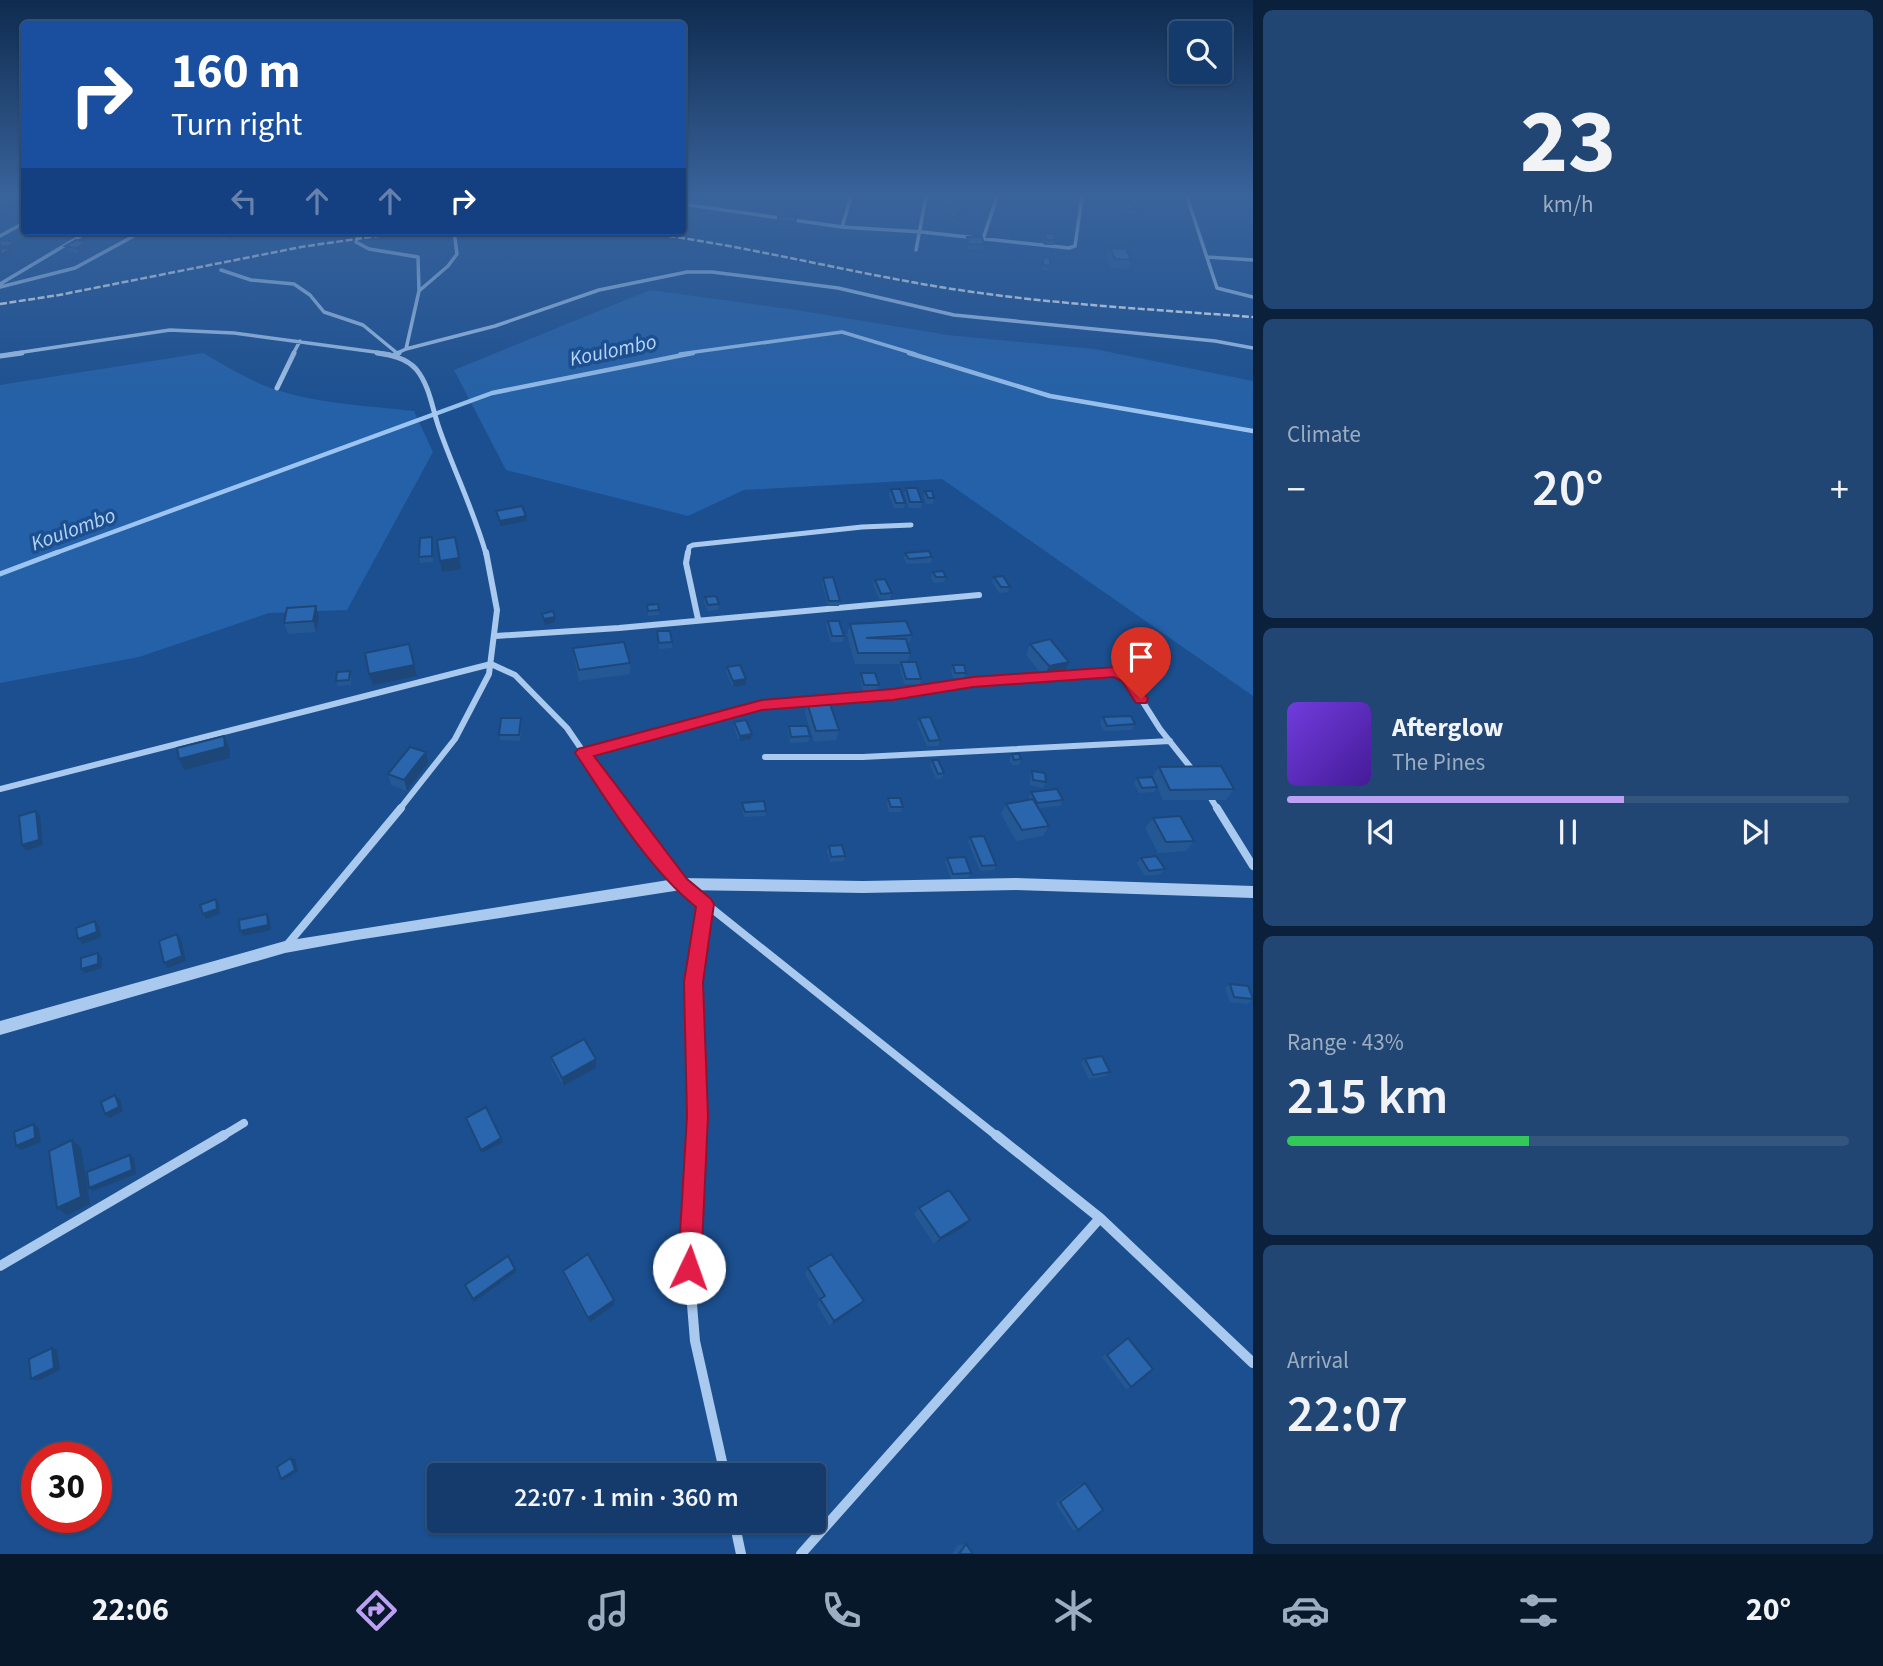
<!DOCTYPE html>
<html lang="en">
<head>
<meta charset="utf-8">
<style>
	:root { --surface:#143b6b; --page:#214673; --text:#f1f3f6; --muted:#9dadc1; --line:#33557e; --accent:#bca0f2 }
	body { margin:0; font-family:"Source Sans 3",sans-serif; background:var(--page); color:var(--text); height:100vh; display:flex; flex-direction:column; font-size:26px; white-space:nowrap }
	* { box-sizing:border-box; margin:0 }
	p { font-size:23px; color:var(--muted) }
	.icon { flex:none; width:38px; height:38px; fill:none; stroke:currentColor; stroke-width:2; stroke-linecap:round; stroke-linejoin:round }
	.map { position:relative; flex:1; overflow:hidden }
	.drawer { display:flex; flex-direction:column; gap:10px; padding:10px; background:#0b203b; width:630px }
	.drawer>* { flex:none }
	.top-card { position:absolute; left:21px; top:21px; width:665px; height:214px; border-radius:7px; box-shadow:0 2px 5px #0004,0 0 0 2px var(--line); background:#1a4fa0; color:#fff; overflow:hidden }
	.buttons { position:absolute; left:1169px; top:21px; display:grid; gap:14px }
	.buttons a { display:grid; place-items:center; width:63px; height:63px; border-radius:7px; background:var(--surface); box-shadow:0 2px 5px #0004,0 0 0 2px var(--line); font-size:35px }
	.speed { position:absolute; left:21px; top:1442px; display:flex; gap:14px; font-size:35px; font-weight:700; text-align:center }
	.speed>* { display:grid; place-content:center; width:91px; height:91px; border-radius:50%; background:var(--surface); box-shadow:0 2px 5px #0004,0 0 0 2px var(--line); line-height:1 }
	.speed .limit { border:10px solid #d22; background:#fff; color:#111 }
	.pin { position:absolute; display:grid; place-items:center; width:60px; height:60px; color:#fff; margin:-72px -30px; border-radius:50% 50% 50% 0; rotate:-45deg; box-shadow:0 0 7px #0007 }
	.pin .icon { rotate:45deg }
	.me { position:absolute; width:77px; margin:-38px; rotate:3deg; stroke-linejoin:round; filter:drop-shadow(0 0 5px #0008) }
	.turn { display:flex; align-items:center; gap:24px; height:147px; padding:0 35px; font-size:32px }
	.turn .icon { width:91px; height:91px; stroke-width:2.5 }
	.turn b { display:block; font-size:49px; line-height:60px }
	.lanes { display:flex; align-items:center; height:66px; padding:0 35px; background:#0003; justify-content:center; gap:35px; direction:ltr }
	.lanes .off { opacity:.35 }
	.big { font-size:52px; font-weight:600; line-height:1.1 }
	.drawer .card { flex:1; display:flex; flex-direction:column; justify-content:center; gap:10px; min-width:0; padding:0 24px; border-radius:10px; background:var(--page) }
	.drawer .dial { align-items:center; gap:0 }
	.dial b { font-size:91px; line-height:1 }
	.song { display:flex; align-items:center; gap:21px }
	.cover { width:84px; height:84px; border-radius:10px; background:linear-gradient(135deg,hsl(260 70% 55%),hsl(260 70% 35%)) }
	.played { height:7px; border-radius:4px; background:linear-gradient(90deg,var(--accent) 60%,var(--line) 60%) }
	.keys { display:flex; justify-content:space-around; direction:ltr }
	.heat { display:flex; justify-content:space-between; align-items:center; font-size:38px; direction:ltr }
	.charge { height:10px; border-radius:5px; background:linear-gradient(90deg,#34c759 43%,var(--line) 0) }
	.trip { position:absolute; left:427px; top:1463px; width:399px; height:70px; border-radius:7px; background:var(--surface); box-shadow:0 2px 5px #0004,0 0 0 2px var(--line); font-weight:600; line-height:70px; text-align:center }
	.dock { display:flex; height:112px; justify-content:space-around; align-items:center; background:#08182b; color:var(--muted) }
	.dock .icon { width:49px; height:49px }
	.dock .on { color:var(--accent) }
	.dock b { font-size:32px; color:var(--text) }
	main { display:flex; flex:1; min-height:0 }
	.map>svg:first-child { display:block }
</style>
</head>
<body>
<main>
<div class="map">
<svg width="1253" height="1554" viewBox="0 0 1253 1554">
	<rect width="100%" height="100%" fill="#1b4f8f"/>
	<path fill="#2461a8" d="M650,290L790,309L948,335L1094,349L1253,381V696L942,479L744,490L688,516L506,470L454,370Z
		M203,353C228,367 253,383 280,391C323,404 369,406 414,411L433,452L347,610L269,613L139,657L0,683V385Z"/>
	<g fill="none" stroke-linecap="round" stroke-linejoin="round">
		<path stroke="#9cc4f0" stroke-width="3.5" d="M680,354L842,332L915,354"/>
		<path stroke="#9cc4f0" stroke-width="4.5" d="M909,353L1050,396L1253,431
			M53,554L492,393L693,353"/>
		<path stroke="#9cc4f0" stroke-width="5" d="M0,574L58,552"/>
		<path stroke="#a9c9ee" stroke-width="3.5" d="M1187,197L1217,288L1253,297
			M682,204L842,227L922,232L1069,248L1075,246L1082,197
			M842,227L851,197
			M371,231L359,234L356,242L369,249L418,257L419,291
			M0,236L24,223
			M983,239L997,197
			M916,250L926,197
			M1207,257L1253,260
			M221,270L251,280L294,284L310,295L324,312L363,325L397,353
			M0,284L89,231
			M0,287L75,268L143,231
			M406,349L419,291L448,266L457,254L454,231
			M10,354L170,330L234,333L390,354
			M293,354L300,341
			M395,354L406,349L495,326L599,290L687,272H712L838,288L954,315L1215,341L1253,348"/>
		<path stroke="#a9c9ee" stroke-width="5" d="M377,353C391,355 406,358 416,369C430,386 432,408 439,428C454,471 474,511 486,554
			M394,355L399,353
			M0,356L22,353
			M277,388L294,353
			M688,554L689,547L693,545L862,527L911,525"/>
		<path stroke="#a9c9ee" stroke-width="6" d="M688,552L686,563L698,619
			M496,636L619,628L979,595
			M583,753L762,705L893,695L973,682L1116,672L1127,677L1160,729L1195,773
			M765,757H863L1170,741
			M0,789L491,664L515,675L567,728L623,810
			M1207,792L1218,810
			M399,810L455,739L489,674L497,610L486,552"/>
		<path stroke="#a9c9ee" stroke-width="8" d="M622,808L681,884L998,1137
			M1217,808L1253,866
			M287,945L401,808
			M221,1137L244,1123
			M696,1137L694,982L705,904"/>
		<path stroke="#a9c9ee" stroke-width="10" d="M696,1135L689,1268L695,1341L725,1475
			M996,1135L1100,1218L1253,1363
			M0,1266L224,1135
			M734,1521L741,1554
			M801,1554L1100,1218"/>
		<path fill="#a9c9ee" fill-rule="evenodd" d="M681,878L863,881L1016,878L1253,886V898L1016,890L863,893L681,890L357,940L285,953L0,1035V1021L285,941Z"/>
		<path stroke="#fff" stroke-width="2.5" stroke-dasharray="7 2.5" stroke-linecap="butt" d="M631,231C735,243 837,270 940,287C1044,304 1149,309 1253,317
			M0,304L59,295L301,247L411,231"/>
	</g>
	<path fill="#245895" d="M952,197H965L964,202L951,201Z
		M1055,197L1071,202L1069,207L1054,206Z
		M16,201L18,205L7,210L0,209V202Z
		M788,201L800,203L798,207L788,206Z
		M948,204L961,206L955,222L948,221L950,213L945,212Z
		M1126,204L1136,209L1134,214H1127L1124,209Z
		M778,217L796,221L794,227L777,225Z
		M228,231H238V234L228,242L221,241L220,236Z
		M1044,233L1055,240L1054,245H1044L1043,238Z
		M967,237L984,245L983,250L968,249L966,241Z
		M65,246L88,247L78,253L67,251Z
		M1110,248L1131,260L1128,269L1111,268L1107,258Z
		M1043,257L1050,266L1048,270H1042Z
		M906,488L922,502L921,508H909L904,493Z
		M891,489L905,503L904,508H894L889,495Z
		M925,491L934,498L933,504H926L924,497Z
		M433,543V562L420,563L419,557Z
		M905,553L932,557L931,563L907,564L904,558Z
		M933,572L946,577L944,582L934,583L931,578Z
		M994,577L1010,587L1008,592L999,593L992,582Z
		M823,578L840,601L839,606H828L822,583Z
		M875,580L892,593L890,599H879L873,585Z
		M705,597L719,604L718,610L708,611L704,602Z
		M647,605L659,610V615L648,616Z
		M319,617L316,632L288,634L284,623Z
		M828,621L844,636L843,642H831L826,626Z
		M850,624L912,635L908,646L910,653L907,662L921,679L920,685L904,684L900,668L901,664H855L847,635Z
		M657,631L672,642V648L659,649Z
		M1030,644L1069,662L1064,673L1044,677L1026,655Z
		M573,648L630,663V674L579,681L574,659Z
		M953,665L966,673L964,678H953L951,671Z
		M727,667L746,679V685L733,687L726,672Z
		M861,673L879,685L877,690L863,691L860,679Z
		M351,676V685L338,686L336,681Z
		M807,703L839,730L836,740L814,742L805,714Z
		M1103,717L1135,724L1132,730L1104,731L1100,723Z
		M919,718L940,740L938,746H927L917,723Z
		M734,722L752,734L751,739L739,741L734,727Z
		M522,724L520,741L500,740L499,735Z
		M789,726L810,736L808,742L790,743L788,732Z
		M1012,754L1021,759L1019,765H1012L1009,759Z
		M932,760L944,773L942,778L936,779L930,765Z
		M428,763L407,791L391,785L388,774Z
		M1159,767L1234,789L1226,800H1163L1157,787L1154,792L1139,793L1134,783L1137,778L1152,777Z
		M1032,771L1046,782L1043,788L1030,785V776Z
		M1031,792L1063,800L1060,806L1038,808L1049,826L1043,836L1016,841L1001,814L1006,804L1030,800L1029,797Z
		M888,798L903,807L901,812H889L887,803Z
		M742,803L766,811L765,816L744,817L742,808Z
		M1153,818L1194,841L1186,851L1158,853L1145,828Z
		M970,837L996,865L994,870L980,871L968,842Z
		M829,846L845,856L844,861L830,862L827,851Z
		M947,858L971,873L968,878L951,879L945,863Z
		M1141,858L1165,869L1161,874L1145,876L1137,863Z
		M1230,984L1253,999L1248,1004L1230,1002L1225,988Z
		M551,1057L596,1059V1068L563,1086L552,1065Z
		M1085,1059L1110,1072L1106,1076L1089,1079L1081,1063Z
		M919,1208L970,1220L964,1227L934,1244L914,1214Z
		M808,1268L864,1301L859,1306L830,1326L817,1305L820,1299L805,1274Z
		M563,1271L614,1305L589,1323L564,1277Z
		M1128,1338L1131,1387L1126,1389L1102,1357L1123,1340Z
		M1085,1483L1078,1530H1073L1055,1503L1080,1484Z
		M966,1544L973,1554H952L958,1545Z"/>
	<path fill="#1d4779" d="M16,201L18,205L7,210L5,206Z
		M235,231H238V234L228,242L226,237Z
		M16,242L18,246L12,250L14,253L2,260L0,255L9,250L7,247Z
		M86,242L88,247L78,253L76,248Z
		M526,516L527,521L500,526V521Z
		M459,558L461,569L442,572L440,561Z
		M316,606L319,617L316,632L313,621Z
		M555,617V622L545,625L544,619Z
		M1069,662L1064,673L1044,677L1049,666Z
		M414,665L417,676L373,685L369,674Z
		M746,679V685L733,687V681Z
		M752,734L751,739L739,741L740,736Z
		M224,736L229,747L230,758L184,770L179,759Z
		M426,752L428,763L407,791L404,780Z
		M36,811L40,816L43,845L26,851L22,845Z
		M216,899L219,904L220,914L206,919L203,914Z
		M267,914L270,919L271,930L243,936L240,931Z
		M95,921L99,926L101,937L83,944L78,939Z
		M177,934L181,939L186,961L168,968L164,963Z
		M98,953L102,958V968L85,973L81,969Z
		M596,1059V1068L563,1086L562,1078Z
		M115,1095L120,1099L123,1111L110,1118L105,1114Z
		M34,1124L39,1128L41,1142L21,1150L16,1146Z
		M501,1138L503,1142L482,1153L481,1150Z
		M72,1140L81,1148L90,1204L67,1215L57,1208Z
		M130,1155L134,1158L136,1174L93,1191L89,1188Z
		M970,1220L964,1227L934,1244L940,1238Z
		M515,1269L516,1272L474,1302L473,1299Z
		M614,1300V1305L589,1323L588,1318Z
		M864,1301L859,1306L830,1326L834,1321Z
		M52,1348L57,1350L60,1370L37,1381L31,1379Z
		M291,1458L295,1459L298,1471L284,1480L281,1479Z"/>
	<path fill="#2a66ad" stroke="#1d4779" stroke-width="2" d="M790,197H792L801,198L799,202L788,201Z
		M1055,197L1070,199L1071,202L1055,201Z
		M5,199L16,201L5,206L0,205V202Z
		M948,204L961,206L960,209L947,207Z
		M1126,204H1133L1136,209H1128Z
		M951,210L959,211L956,217L949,216Z
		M797,216L795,223L778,221V217Z
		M228,231H235L226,237L220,236Z
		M1044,233L1054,234L1055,240H1046Z
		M967,237H982L984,245L969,244Z
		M0,240L16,242L7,247L0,246Z
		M76,240L86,242L76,248L65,246Z
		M3,248L12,249L0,255V250Z
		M1110,248L1126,249L1131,260L1115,259Z
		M1043,257L1050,258V266L1043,265Z
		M906,488H917L922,502H910Z
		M891,489H900L905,503H896Z
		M925,491H932L934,498H928Z
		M522,506L526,516L500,521L496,511Z
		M432,537V556L419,557L420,538Z
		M455,537L459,558L440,561L437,540Z
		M929,551L932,557L909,559L905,553Z
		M943,571L946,577H936L933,572Z
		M1003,576L1010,587H1001L994,577Z
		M833,577L840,601H829L823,578Z
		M885,579L892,593L881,594L875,580Z
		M716,596L719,604L708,605L705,597Z
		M658,604L659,610L648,611L647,605Z
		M316,606L313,621L284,623L287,608Z
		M553,611L555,617L544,619L542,614Z
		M828,621H839L844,636H832Z
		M906,621L912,635L866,638L906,639L910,653H858L850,624Z
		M657,631H670L672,642L659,643Z
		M1050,639L1069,662L1049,666L1030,644Z
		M624,642L630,663L579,670L573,648Z
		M409,644L414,665L369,674L365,653Z
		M901,662H916L921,679H906Z
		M740,665L746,679L733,681L727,667Z
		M953,665H964L966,673H955Z
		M350,671L349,680L336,681L337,672Z
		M861,673H875L879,685H864Z
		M829,701L839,730L816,731L807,703Z
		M1131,716L1135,724L1107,726L1103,717Z
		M930,717L940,740L929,741L919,718Z
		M501,718H521L519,735H499Z
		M746,720L752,734L740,736L734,722Z
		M789,726H807L810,736L791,737Z
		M224,736L225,747L179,759L177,748Z
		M410,747L426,752L404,780L388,774Z
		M1012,754H1019L1021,759L1014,760Z
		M932,760H938L944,773L938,774Z
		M1221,766L1234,789L1170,790L1159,767Z
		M1032,771L1045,773L1046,782L1033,780Z
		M1152,777L1157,787L1142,788L1137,778Z
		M1057,789L1063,800L1037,803L1031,792Z
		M888,798H900L903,807H891Z
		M1033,799L1049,826L1022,830L1006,804Z
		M764,801L766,811L745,812L742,803Z
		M36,811L39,840L22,845L19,816Z
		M1180,816L1194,841L1166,842L1153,818Z
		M984,836L996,865L982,866L970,837Z
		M842,845L845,856L831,857L829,846Z
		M1156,856L1165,869L1149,871L1141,858Z
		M965,857L971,873L953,874L947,858Z
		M216,899L217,909L203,914L200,905Z
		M267,914L268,925L240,931L239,920Z
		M95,921L97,932L78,939L76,928Z
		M177,934L182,956L164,963L159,941Z
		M98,953V964L81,969V958Z
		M1230,984L1248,986L1253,999L1234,997Z
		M584,1039L596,1059L562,1078L551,1057Z
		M1102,1056L1110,1072L1093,1075L1085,1059Z
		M115,1095L119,1107L105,1114L101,1102Z
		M486,1107L501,1138L481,1150L466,1118Z
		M34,1124L35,1138L16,1146L14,1132Z
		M72,1140L81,1197L57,1208L49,1151Z
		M130,1155L132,1170L89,1188L87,1172Z
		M949,1190L970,1220L940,1238L919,1208Z
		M588,1254L614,1300L588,1318L563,1271Z
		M831,1254L864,1301L834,1321L820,1299L825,1296L808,1268Z
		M508,1256L515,1269L473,1299L465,1285Z
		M1128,1338L1153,1369L1131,1387L1107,1355Z
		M52,1348L54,1368L31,1379L29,1359Z
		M291,1458L295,1470L281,1479L277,1467Z
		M1085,1483L1103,1510L1078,1530L1060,1502Z
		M966,1544L973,1554H959Z"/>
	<linearGradient id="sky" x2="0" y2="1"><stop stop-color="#0f2b4f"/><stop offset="0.47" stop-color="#39639b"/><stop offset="1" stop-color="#39639b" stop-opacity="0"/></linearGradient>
	<rect width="1253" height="415" fill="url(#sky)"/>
	<path fill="#e11d48" stroke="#92132f" stroke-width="2" d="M1116,667L1132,674L1148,699L1146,703H1136L1122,681L1114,677L973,687L893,700L762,710L594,756L687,879L711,899L714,904L703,982L708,1116L701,1268L697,1276L689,1279L681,1276L678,1268L687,1116L684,982L696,907C649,869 611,807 578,757L575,753L578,749L762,700L893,689L973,677Z"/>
	<g text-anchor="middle" stroke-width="7" stroke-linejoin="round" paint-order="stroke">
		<g font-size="21" font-style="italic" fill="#b5d3f5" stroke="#1b4f8f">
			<text transform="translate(613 350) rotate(-12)" y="7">Koulombo</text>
			<text transform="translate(73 529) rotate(-20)" y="7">Koulombo</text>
		</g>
	</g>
</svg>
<div class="buttons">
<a><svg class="icon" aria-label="search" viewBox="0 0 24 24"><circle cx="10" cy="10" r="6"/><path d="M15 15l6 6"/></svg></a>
</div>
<div class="speed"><div class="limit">30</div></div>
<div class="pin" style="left:1141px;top:699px;background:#d93025"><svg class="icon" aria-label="arrive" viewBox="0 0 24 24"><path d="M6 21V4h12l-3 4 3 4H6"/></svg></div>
<svg class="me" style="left:689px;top:1268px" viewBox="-20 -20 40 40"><circle r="19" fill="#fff"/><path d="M0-13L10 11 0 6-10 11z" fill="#e11d48"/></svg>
<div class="trip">22:07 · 1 min · 360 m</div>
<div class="top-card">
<div class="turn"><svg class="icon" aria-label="right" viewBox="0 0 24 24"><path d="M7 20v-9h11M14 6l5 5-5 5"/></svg><div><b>160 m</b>Turn right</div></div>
<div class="lanes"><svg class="icon off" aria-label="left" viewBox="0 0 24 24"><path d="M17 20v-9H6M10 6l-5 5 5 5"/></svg><svg class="icon off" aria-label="ahead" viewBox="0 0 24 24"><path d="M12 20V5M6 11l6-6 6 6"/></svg><svg class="icon off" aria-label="ahead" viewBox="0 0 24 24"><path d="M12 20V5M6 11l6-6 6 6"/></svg><svg class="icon" aria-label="right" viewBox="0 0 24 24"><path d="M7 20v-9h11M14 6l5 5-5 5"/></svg></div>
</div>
</div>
<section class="drawer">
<div class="card dial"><b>23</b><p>km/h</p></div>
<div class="card"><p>Climate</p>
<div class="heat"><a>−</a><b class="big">20°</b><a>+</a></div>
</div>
<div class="card">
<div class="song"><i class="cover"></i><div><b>Afterglow</b><p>The Pines</p></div></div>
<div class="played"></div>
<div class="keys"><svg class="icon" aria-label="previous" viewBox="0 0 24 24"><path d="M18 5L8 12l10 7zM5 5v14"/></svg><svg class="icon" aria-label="pause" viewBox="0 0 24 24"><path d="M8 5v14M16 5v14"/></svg><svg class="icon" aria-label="next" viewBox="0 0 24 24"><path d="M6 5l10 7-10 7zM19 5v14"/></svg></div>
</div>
<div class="card"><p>Range · 43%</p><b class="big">215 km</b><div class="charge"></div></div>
<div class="card"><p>Arrival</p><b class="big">22:07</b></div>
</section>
</main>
<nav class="dock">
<b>22:06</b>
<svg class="icon on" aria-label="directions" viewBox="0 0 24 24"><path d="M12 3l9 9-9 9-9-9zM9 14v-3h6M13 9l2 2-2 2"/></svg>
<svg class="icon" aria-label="music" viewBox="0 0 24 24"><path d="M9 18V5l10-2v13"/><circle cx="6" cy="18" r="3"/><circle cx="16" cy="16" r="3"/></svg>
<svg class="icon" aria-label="phone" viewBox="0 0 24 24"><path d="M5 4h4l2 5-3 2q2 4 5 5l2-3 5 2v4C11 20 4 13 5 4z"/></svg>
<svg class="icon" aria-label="climate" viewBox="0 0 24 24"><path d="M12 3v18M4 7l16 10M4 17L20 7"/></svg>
<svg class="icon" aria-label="car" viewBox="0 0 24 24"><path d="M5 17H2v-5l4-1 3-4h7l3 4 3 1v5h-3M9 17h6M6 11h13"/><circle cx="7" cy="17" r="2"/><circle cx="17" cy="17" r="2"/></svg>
<svg class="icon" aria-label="filters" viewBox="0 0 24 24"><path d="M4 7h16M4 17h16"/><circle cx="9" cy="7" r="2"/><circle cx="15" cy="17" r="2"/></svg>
<b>20°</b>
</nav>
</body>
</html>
